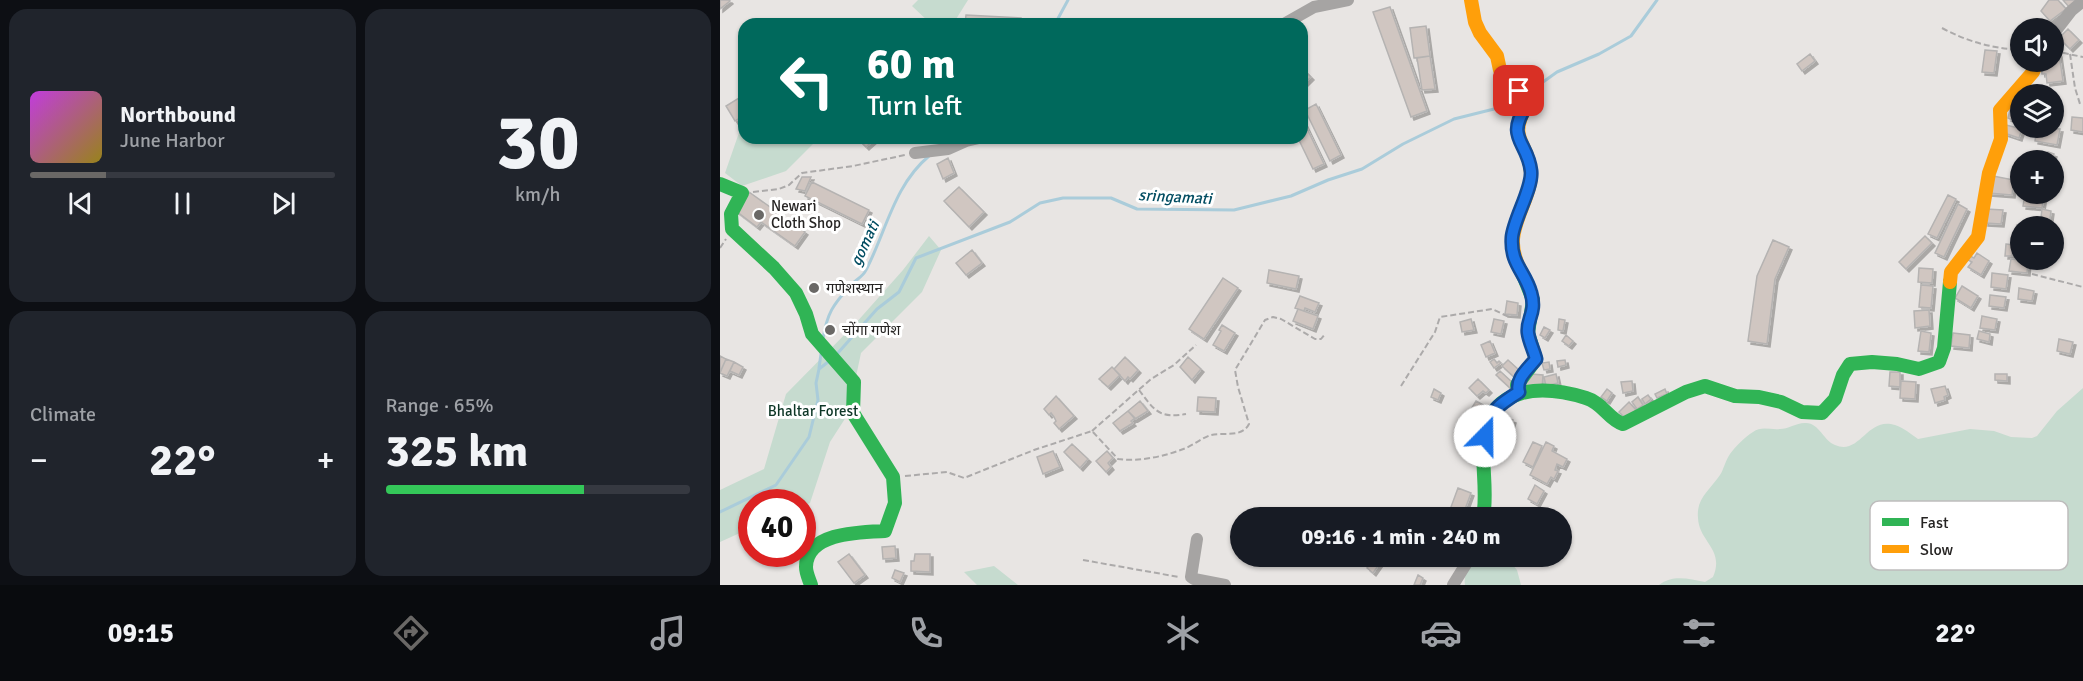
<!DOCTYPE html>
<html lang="en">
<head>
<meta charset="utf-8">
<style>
	:root { --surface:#171b24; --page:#20242c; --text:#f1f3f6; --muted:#9ea1a6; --line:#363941; --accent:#6a6866 }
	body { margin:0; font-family:Signika,"Noto Sans Devanagari",sans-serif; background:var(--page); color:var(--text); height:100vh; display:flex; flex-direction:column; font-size:22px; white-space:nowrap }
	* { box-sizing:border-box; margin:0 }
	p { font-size:20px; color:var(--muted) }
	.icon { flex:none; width:33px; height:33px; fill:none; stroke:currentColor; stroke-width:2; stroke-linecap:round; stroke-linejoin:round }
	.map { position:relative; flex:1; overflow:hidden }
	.panel { display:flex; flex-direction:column; gap:9px; padding:9px; background:#0d0f14; width:720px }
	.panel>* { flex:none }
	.banner { position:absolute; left:18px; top:18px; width:570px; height:126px; border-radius:18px; box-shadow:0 2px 4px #0004; background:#00695c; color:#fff; overflow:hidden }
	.fabs { position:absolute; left:1290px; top:18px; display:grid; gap:12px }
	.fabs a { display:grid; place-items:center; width:54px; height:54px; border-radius:50%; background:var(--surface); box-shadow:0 2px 4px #0004; font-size:30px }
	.speed { position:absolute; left:18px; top:489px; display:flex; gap:12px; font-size:30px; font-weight:700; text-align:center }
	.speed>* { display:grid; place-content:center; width:78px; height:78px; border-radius:50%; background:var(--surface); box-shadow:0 2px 4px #0004; line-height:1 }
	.speed .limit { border:9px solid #d22; background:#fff; color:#111 }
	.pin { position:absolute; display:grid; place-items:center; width:51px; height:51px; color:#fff; margin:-26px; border-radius:12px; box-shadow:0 3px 9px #0006 }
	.me { position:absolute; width:66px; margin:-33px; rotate:22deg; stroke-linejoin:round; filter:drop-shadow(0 0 4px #0008) }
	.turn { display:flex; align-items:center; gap:21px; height:126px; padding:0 30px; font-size:27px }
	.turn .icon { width:78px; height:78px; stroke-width:2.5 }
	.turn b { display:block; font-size:42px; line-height:51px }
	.big { font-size:45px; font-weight:700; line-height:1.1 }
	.panel .widget { flex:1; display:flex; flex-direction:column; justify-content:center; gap:9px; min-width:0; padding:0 21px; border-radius:18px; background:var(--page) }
	.panel .dial { align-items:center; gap:0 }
	.dial b { font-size:78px; line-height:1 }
	.song { display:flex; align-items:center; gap:18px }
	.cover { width:72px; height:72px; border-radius:9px; background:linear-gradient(135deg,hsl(290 70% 55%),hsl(50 70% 35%)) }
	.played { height:6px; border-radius:3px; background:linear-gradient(90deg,var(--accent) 25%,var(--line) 25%) }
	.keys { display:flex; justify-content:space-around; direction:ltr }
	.heat { display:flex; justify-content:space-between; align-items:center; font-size:33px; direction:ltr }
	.charge { height:9px; border-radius:4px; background:linear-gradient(90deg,#34c759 65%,var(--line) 0) }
	.panel .tiles { flex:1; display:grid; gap:9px; grid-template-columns:repeat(2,1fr) }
	.trip { position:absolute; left:510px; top:507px; width:342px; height:60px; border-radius:30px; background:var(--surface); box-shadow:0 2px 4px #0004; font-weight:700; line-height:60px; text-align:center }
	.dock { display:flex; height:96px; justify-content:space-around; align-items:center; background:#090b0e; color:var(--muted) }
	.dock .icon { width:42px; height:42px }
	.dock .on { color:var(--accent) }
	.dock b { font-size:27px; color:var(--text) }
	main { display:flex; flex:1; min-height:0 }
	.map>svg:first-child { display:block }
</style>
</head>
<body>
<main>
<section class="panel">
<div class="tiles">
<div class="widget">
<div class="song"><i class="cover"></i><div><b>Northbound</b><p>June Harbor</p></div></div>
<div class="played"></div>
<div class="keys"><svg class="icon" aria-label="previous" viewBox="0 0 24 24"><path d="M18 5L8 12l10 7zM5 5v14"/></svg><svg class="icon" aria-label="pause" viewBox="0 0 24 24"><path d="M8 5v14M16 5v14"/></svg><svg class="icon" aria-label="next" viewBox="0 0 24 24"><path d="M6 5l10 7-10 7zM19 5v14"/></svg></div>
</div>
<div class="widget dial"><b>30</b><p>km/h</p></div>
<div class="widget"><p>Climate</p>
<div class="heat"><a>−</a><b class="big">22°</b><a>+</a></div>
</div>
<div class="widget"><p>Range · 65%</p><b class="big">325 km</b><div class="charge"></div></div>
</div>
</section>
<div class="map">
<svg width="1363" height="585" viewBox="0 0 1363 585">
	<defs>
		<filter id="shadow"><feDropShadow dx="3" dy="3" stdDeviation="0" flood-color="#0004"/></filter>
	</defs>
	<rect width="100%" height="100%" fill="#e8e5e3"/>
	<path fill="#c6dbcf" d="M198,0H248L233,24H211L192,6Z
		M24,125V138H109L93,144L66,171L22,186L5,173L21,127Z
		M209,236L221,250L202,292L141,353L128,414L110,442L90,503L83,506L82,502H32L31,528L0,542V490L44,469L66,394L135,324L183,270Z
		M1363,388V585H939C953,574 969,579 985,582L993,577C1005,549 979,542 978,518C976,498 990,490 1000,475C1004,469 1005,461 1010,454C1015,447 1025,437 1033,432C1041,426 1050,430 1060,429C1068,429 1078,422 1086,423C1099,423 1104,441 1115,445C1140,456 1147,416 1175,425C1184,428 1191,434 1198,439L1250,429L1274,431L1291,437L1312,438L1317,436L1337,411Z
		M759,557H786L797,570L801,585H745C743,574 750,563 759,557Z
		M274,566L298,585H257L244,572Z"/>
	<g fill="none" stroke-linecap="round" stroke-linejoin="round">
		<path stroke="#aaccda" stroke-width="3" d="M335,24L348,0
			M805,95L837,72L879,54L911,36L937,0
			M223,144L231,138
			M103,339C107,313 113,305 130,286C135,280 143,277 146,270C166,232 174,185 209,156
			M117,354L157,309L179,292L196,258L290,222L320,203L343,198H391L417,209L514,210L571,196L608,180L642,169L683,144L734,119L774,109L797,99
			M99,368L101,354
			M0,512L56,485L89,437L98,400L96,383L99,369L108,362"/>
	</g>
	<path fill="#d0c6c1" stroke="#b5b3b2" stroke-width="1.5" filter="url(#shadow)" d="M0,0H9L10,1L0,9Z
		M1329,0H1338L1346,9L1330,21L1321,11Z
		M1343,0H1357L1349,7Z
		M670,7L707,111L691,117L653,12Z
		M246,15L301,18V24H245Z
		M706,26L710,56L694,58L690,28Z
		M1348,29L1359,40L1350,49L1339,38Z
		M1265,50L1277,51L1274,73L1262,72Z
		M1090,54L1095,61L1082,71L1077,64Z
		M1334,54H1339L1343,81L1327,83L1326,74H1322L1321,65H1325V62H1334Z
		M710,56L715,89L702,90L697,58Z
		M582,68L591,77L584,84L582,82Z
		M19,98L24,105V115L15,121L6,106Z
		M1292,102L1300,106V123L1288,118Z
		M596,104L621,155L610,161L585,110Z
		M1352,117L1363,118V132L1351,130Z
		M582,118L604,164L593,169L578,138H582Z
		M1286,125L1302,129L1299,138L1284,133Z
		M1317,128L1340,129L1337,145L1315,141Z
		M137,138H154L155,139L146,147Z
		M1328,152L1334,154L1332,160H1324Z
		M228,158L234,173L223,179L217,164Z
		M1273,176L1294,180L1292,195L1268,193Z
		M82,177H91L85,191L76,189Z
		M92,182L149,210L142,224L85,196Z
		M239,187L264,212L249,227L224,201Z
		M29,192L85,232L75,246L41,222L37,227L16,211Z
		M1305,194H1324L1322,208L1303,206Z
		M1228,195L1236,199L1217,238L1208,234Z
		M1238,204L1247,209L1224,257L1215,253Z
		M1266,209L1283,210L1281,224L1265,223Z
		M1322,209L1331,211L1329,226H1320Z
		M1297,225L1301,226L1300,239L1293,235Z
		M1205,236L1212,243L1186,269L1179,262Z
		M1053,240L1069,247L1055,279L1047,344L1028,341L1037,276Z
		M1286,244L1293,245L1292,256H1285Z
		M252,250L262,263L246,275L236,263Z
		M1257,253L1269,261L1261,275L1248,267L1252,262L1248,260L1250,256L1254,258Z
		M1291,259L1308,261L1307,273L1289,271Z
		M1199,268L1213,269L1212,283L1198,282Z
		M549,270L579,276L576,289L547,283Z
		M1272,273L1288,275L1286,289L1271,287Z
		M503,278L518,288L484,339L469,329Z
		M1201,285L1213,286L1211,308L1199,307Z
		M1242,286L1258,296L1251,308L1235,298Z
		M1299,288L1314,291L1312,301L1298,299Z
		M1270,295L1286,297L1284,308L1269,306Z
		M580,296L599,303L595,312L585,308L584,311L575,308Z
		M787,301L798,303L797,315L785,314Z
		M578,309L598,316L593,329L573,321Z
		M1209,310L1210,326L1195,328L1194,311Z
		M1262,316L1277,319L1275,330L1260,328Z
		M751,319L754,330L742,332L740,322Z
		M774,319L784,321L781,334L771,332Z
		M839,319L845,320L843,331L838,330Z
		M502,325L515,333L504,351L493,345L501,331L499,330Z
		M824,327L830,330L825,338L820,335Z
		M1201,331L1211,333L1209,352L1198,351Z
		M1259,331L1270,334L1269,342L1257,339Z
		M1233,333L1250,335L1249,348L1231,346Z
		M846,335L853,341L849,346L842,341Z
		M1339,339L1353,342L1350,354L1337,351Z
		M770,341L775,353L766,357L761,345Z
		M0,356L6,359L1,370H0Z
		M405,357L418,370L410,379L408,377L405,381L394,369Z
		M468,357L481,369L472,380L460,367Z
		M6,359L14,362L7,376L0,373Z
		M774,359L777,363L779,361L781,363L774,368L770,362Z
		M788,360L800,371L794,377L782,366Z
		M845,360L846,365L838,367L837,361Z
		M14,362L23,367L19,375L10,371Z
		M829,362L830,369L824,370L822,363Z
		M392,367L400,375L388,387L379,379Z
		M780,371L794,384L790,388L776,375Z
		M1170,372H1180V387L1169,386Z
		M811,374L823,375L822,389L805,387L806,378Z
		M836,374L838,383L826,386L824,377Z
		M1275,374H1287V381L1275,380Z
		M758,379L769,390L766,393L763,391L757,396L749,388Z
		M912,381L913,391L903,393L901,382Z
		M1181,381L1196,382L1195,399L1180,398Z
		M1225,386L1228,395L1224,397L1225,400L1215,403L1211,389Z
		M714,389L721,393L718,400L711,397Z
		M887,389L892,393L887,401L881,397Z
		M945,389L947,394L937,398L935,394Z
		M928,395L931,399L925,404L922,399Z
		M336,396L354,416L339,429L334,423L336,421L334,417L331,413L329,415L324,409Z
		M478,397L496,398L495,412L477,411Z
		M918,397L923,405L917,409L912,402Z
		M420,401L428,411L415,419L408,411Z
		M756,401L767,407L761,418L750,411Z
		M909,402L916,410L906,419L899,412Z
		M408,411L415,418L411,421L413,423L400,431L393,423Z
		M781,416L793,420L788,437L776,434Z
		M813,442L822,446L813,467L803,462Z
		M826,442L834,446L832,451L847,459L843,467L837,464L835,470L838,471L834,479L831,477L827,484L810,475Z
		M352,444L368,459L360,468L344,452Z
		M333,451L340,467L323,474L317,457Z
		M387,451L393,458L388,463L391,467L386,472L376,461Z
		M815,485L824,491L817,504L808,499Z
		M738,488L751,493L744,512L731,507Z
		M175,546L176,558L163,559L162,547Z
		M129,554L145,575L134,583L118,562Z
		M195,554H210V572L191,571V561H194Z
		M654,559L660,563L653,573L647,568Z
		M175,570L184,573L180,582L172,578Z
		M698,575L703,578L700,585H694Z"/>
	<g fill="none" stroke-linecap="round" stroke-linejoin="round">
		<path stroke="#acaaaa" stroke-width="2" stroke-dasharray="6 3" stroke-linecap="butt" d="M1222,28C1248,42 1272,48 1300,50
			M1334,51L1363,57
			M1350,54L1355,88L1360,104
			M33,192L59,189L69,185L82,173L133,166L185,155
			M0,248L6,239
			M1312,274L1363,287
			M681,386L715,332L720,317L772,309L787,316L797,317
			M419,390C434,410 439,419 466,414
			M372,431L431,379L454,365L476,345
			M185,476L227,472L244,478L314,450L372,431L398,459C420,462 446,456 466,448C475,444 482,438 491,435C504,432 522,438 529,424L518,387L515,370L545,320L553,317L561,319L595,339H601L605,334
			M363,560L459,577"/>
		<path stroke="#a6a4a3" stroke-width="12" d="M564,24L594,7L628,0
			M1334,33L1351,11L1363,1
			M195,153L228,149L246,141L259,138
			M477,539L471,577L474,579L505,585
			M733,585L751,556"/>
		<path stroke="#30b455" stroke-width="14" d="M0,184L22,193L11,214L12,229L54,268L76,293L86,314L92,334L134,382L133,413L173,477L175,503L165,531C141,532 86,532 86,567C86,573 89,579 91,585
			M799,392L797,385L816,359L808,333L813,300L803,275
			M763,518C768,492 761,466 764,440C770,384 824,385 866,398C883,403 888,419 903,424L966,392L985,386L1015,396L1039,397L1061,402L1082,412L1102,413L1115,399L1123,375L1130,364L1152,362L1177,364L1199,369L1219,362L1224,348L1230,282"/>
		<path stroke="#ff9f0a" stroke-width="14" d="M751,0L755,22L760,33L777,56L780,70L799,91L806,107C787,140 809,142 811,173C812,182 808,191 805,200C793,230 786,245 803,275
			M1230,282L1231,272L1258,237L1269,173L1281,139L1280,110L1313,72L1317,62"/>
	</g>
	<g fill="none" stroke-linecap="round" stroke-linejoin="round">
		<g stroke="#114b97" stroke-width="15">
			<path id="route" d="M765,436C769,411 778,405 799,392C795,379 808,369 816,359C814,351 809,341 808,333C806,319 817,313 811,293C805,271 790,264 792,237C794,218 813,188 811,171C808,142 785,138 806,107L799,91"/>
		</g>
		<use href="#route" stroke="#1a73e8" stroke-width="10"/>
	</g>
	<g fill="#6a6866" stroke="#fff" stroke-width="2">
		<circle cx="39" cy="215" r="6"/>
		<circle cx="94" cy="288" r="6"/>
		<circle cx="110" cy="330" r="6"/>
	</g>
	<g text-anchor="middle" stroke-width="6" stroke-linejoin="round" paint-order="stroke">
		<g font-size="15" fill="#262423" stroke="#fff" text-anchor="start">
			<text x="51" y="211">Newari<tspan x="51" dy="17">Cloth Shop</tspan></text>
			<text x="106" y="293">गणेशस्थान</text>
			<text x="122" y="335">चोंगा गणेश</text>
		</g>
		<g font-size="15" fill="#0e3727" stroke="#fff">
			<text x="93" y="416">Bhaltar Forest</text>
		</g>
		<g font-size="16" font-style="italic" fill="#024d62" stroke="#fff">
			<text transform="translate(455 196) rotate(3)" y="6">sringamati</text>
			<text transform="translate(144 243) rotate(-65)" y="6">gomati</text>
		</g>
	</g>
	<rect x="1150" y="501" width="198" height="69" rx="9" fill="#fff" stroke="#bebdbd" stroke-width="1.5"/>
	<rect x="1162" y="518" width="27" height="8" fill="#30b455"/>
	<rect x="1162" y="545" width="27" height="8" fill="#ff9f0a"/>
	<g font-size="16" fill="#262423">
		<text x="1200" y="528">Fast</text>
		<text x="1200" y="555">Slow</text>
	</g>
</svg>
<div class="fabs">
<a><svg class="icon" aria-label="sound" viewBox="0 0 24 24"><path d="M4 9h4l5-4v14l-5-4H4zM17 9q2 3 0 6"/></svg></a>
<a><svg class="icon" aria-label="layers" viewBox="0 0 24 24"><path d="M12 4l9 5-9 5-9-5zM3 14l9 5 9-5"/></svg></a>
<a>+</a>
<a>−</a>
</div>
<div class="speed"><div class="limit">40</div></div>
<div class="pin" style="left:799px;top:91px;background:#d93025"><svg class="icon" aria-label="arrive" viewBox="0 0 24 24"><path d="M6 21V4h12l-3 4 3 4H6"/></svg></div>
<svg class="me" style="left:765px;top:436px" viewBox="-20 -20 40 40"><circle r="19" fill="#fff"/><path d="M0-13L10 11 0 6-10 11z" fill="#1a73e8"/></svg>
<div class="trip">09:16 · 1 min · 240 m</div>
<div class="banner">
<div class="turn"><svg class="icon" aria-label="left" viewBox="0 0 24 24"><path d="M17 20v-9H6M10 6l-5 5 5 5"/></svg><div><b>60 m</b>Turn left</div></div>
</div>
</div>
</main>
<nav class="dock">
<b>09:15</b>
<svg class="icon on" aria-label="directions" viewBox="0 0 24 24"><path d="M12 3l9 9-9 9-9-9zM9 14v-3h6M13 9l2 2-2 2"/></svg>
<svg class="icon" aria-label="music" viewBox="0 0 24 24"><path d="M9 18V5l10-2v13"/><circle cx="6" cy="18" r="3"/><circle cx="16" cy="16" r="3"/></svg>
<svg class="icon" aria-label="phone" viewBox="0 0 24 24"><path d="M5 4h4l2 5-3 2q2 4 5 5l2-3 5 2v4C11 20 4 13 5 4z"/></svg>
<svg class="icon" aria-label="climate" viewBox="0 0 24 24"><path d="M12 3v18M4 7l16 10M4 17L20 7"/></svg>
<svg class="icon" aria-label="car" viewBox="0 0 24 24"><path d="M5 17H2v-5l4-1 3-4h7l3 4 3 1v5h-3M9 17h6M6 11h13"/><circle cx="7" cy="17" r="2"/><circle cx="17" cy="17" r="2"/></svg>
<svg class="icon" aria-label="filters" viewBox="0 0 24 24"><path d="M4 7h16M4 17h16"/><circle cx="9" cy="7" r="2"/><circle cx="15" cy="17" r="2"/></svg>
<b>22°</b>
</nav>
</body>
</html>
